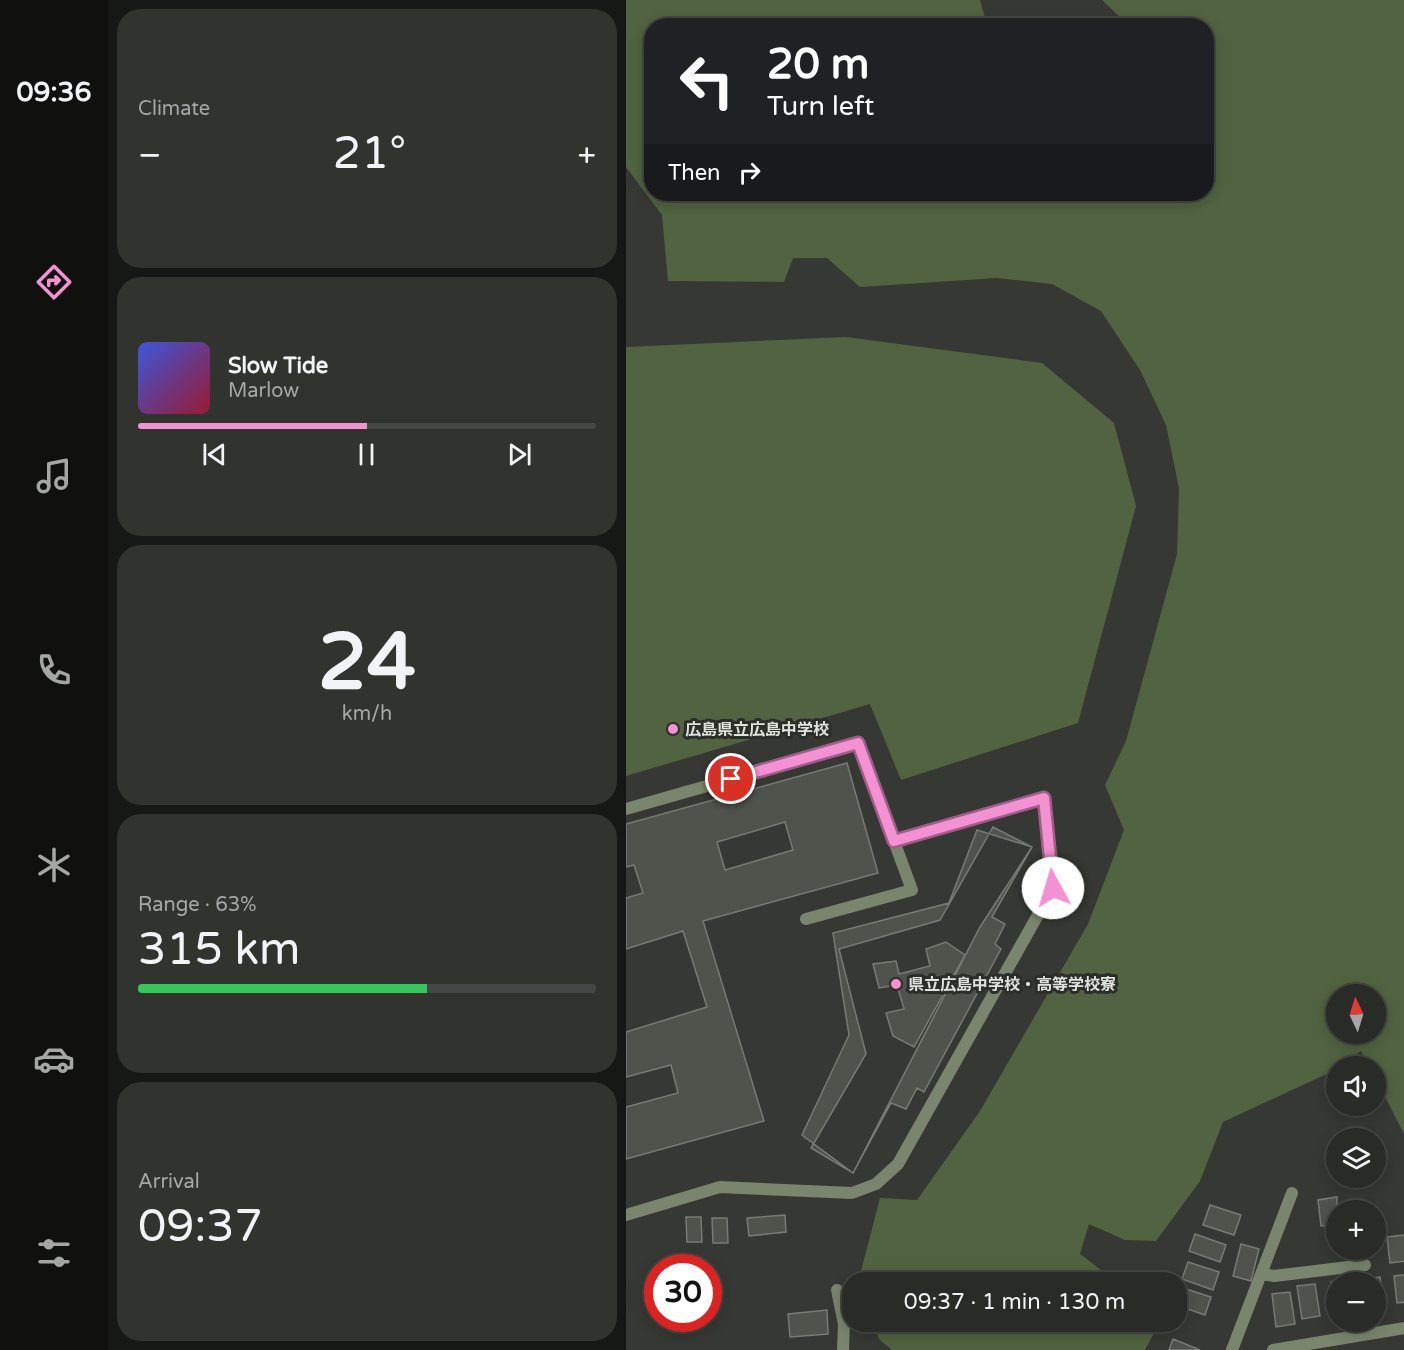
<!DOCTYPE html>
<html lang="en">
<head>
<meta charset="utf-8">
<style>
	:root { --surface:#282b26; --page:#30332e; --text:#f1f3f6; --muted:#a5a7a7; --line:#444743; --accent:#f491d3 }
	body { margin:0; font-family:"Varela Round","Noto Sans JP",sans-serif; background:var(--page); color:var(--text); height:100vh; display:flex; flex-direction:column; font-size:22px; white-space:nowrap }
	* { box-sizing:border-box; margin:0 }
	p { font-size:20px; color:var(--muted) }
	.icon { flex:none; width:33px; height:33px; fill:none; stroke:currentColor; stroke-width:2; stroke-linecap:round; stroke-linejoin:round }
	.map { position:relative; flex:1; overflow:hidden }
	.panel { display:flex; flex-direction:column; gap:9px; padding:9px; background:#161815; width:518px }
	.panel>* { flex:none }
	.top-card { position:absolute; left:18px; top:18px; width:570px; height:183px; border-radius:24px; box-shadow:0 3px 15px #0003,0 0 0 2px var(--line); background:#202124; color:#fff; overflow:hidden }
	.needle { width:39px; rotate:356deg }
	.tools { position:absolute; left:700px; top:984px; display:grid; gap:12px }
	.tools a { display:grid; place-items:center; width:60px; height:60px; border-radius:50%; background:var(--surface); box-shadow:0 3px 15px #0003,0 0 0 2px var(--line); font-size:30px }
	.speed { position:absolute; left:18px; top:1254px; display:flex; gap:12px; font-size:30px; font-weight:700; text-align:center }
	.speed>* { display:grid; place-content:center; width:78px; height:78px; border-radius:50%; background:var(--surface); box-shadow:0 3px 15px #0003,0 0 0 2px var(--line); line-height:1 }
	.speed .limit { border:9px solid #d22; background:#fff; color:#111 }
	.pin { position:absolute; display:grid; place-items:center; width:51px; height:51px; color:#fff; margin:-26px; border:3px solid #fff; border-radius:50%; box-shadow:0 2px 6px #0007 }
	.me { position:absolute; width:66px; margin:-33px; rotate:354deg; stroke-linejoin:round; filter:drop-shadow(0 0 4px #0008) }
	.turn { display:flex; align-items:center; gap:21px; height:126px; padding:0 24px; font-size:27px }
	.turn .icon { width:78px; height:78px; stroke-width:2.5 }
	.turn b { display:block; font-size:42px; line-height:51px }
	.then { display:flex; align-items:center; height:57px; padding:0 24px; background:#0003; gap:12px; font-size:22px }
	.big { font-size:45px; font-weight:600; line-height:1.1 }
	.panel .tile { flex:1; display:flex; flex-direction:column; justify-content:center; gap:9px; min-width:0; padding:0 21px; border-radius:24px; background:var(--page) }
	.panel .dial { align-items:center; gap:0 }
	.dial b { font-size:78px; line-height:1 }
	.song { display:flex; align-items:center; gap:18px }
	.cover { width:72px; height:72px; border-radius:9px; background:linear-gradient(135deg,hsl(230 70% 55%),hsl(350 70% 35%)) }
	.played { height:6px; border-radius:3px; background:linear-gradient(90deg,var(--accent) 50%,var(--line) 50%) }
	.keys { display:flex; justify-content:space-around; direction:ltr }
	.heat { display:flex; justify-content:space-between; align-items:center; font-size:33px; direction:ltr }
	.charge { height:9px; border-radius:4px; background:linear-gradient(90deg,#34c759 63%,var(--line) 0) }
	.trip { position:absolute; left:216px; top:1272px; width:345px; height:60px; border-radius:24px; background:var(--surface); box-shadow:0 3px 15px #0003,0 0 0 2px var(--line); font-weight:600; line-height:60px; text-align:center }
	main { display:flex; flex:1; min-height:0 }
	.dock { display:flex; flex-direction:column; width:108px; justify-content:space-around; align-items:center; background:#10110f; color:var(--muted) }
	.dock .icon { width:42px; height:42px }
	.dock .selected { color:var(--accent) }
	.dock b { font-size:27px; color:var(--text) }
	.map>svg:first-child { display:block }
</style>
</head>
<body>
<main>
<nav class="dock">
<b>09:36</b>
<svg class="icon selected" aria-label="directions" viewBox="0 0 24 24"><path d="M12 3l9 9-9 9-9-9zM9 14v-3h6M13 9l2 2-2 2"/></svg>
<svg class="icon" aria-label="music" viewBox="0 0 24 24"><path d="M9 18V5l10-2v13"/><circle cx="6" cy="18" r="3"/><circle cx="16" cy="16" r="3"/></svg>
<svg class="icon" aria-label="phone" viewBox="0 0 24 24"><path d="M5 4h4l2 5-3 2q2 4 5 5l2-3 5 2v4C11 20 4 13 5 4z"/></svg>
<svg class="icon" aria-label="climate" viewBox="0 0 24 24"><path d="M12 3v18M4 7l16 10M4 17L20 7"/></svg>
<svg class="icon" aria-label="car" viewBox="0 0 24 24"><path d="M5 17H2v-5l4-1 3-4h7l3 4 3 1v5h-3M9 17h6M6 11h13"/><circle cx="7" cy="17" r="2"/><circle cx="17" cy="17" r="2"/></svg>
<svg class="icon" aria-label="filters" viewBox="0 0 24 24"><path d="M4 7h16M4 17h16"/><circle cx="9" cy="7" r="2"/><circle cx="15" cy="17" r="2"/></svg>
</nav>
<section class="panel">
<div class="tile"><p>Climate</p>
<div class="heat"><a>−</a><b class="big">21°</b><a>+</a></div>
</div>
<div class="tile">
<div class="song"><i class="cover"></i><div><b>Slow Tide</b><p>Marlow</p></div></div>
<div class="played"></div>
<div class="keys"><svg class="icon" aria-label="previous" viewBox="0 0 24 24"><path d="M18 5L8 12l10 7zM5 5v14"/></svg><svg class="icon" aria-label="pause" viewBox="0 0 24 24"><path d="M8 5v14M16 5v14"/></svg><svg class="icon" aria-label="next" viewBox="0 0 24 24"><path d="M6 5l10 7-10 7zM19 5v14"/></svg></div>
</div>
<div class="tile dial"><b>24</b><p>km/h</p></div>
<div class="tile"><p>Range · 63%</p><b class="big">315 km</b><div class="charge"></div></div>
<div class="tile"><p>Arrival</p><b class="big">09:37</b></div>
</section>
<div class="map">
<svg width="779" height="1350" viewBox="0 0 779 1350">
	<rect width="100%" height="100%" fill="#363933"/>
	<path fill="#516340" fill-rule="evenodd" d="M0,0H354L361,25L26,26V194H580V26L502,25L476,0H778V1134L750,1079V1066H744L735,1051L705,1072L597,1122L574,1181L530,1241L499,1240L463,1224L454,1254L491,1282H238L235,1271L254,1198L291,1200L354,1111L462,924L498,830L479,785L500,741L551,554L553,488L540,425L514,370L475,311L426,284L371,278L234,287L201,258H167L158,282L42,281L36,215L0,167ZM711,994H750V1034H711Z
		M220,337L416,363L488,423L510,506L452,723L275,780L244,704L0,776V347Z
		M248,1322H519L528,1333L519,1350H266L253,1339Z"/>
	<path fill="#4f534c" stroke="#777b74" stroke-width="1.5" fill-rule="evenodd" d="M221,763L252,873L77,921L138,1121L0,1159V1107L52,1093L45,1065L0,1077V1032L81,1007L57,931L0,949V898L17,893L8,865L0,867V824ZM159,822L167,850L99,870L91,842Z
		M367,827L406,847L366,917L379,924L369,944L375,949L298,1092L291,1088L280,1109L265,1103L227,1173L185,1148L240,1054L213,949L314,920ZM320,942L339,955L288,1047L267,1036L260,1013L278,1009L271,985L253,988L247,964L270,961L273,974L304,966L300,949Z
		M351,830L406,847L354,927L227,1173L176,1135L223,1035L207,933L323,903Z
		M711,1197V1224L695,1226L692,1200Z
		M584,1205L615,1215L608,1235L577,1225Z
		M159,1215L160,1232L123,1236L121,1218Z
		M60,1217H75L76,1242H61Z
		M86,1218H101L102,1243H87Z
		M569,1234L600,1245L594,1262L563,1251Z
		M779,1235V1261L764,1263L761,1237Z
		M615,1244L633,1249L625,1281L607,1276Z
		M562,1262L593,1272L587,1290L556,1279Z
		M779,1275V1302L771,1303L768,1276Z
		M754,1277L758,1310L750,1311V1282H736L735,1280Z
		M724,1280V1282H711L710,1315L705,1282Z
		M689,1284L694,1316L676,1319L671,1286Z
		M554,1287L585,1297L579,1315L550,1305Z
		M664,1292L669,1324L650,1327L646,1294Z
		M201,1310L202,1334L164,1337L162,1314Z
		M526,1322H549L545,1331L525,1325Z
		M547,1339L574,1350H543Z"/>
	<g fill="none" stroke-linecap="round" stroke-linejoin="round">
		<path stroke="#79856d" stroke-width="12" d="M0,809L232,743L286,890L180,919
			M268,841L418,798"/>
		<path stroke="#79856d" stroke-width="12" d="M0,1215L94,1187L226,1193L250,1184L272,1164L427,888L418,798
			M635,1274L648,1276L739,1265
			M211,1290L218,1324L217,1350
			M606,1350L666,1193
			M647,1350L779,1328"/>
	</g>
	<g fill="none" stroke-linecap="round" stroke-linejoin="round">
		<g stroke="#9f5e89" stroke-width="15">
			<path id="route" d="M105,779L232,743L268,841L418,798L427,888"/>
		</g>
		<use href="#route" stroke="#f491d3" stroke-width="10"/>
	</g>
	<g fill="#f491d3" stroke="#2c2f29" stroke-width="2">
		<circle cx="47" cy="729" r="6"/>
		<circle cx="270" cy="984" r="6"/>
	</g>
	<g text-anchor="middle" stroke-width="6" stroke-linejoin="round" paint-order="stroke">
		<g font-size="16" font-weight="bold" fill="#dfe2dd" stroke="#2c2f29" text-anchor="start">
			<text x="59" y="735">広島県立広島中学校</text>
			<text x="282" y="990">県立広島中学校・高等学校寮</text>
		</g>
	</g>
</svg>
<div class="tools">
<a><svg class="needle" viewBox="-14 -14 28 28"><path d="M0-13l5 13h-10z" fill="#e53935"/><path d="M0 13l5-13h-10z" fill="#a5a7a7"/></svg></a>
<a><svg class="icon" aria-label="sound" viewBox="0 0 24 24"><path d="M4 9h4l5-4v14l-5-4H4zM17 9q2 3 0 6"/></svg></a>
<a><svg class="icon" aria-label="layers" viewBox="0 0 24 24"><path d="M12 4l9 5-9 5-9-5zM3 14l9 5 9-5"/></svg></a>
<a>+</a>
<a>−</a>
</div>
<div class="speed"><div class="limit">30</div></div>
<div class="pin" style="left:105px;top:779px;background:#d93025"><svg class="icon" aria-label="arrive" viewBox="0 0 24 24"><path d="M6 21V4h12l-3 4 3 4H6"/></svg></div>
<svg class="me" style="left:427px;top:888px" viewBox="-20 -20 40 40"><circle r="19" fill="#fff"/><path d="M0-13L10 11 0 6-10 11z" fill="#f491d3"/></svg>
<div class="trip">09:37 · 1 min · 130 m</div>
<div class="top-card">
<div class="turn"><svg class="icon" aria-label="left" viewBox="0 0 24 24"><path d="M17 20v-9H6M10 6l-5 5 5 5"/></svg><div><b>20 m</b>Turn left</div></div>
<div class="then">Then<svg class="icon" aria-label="right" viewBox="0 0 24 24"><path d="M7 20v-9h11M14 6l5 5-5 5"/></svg></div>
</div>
</div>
</main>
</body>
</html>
